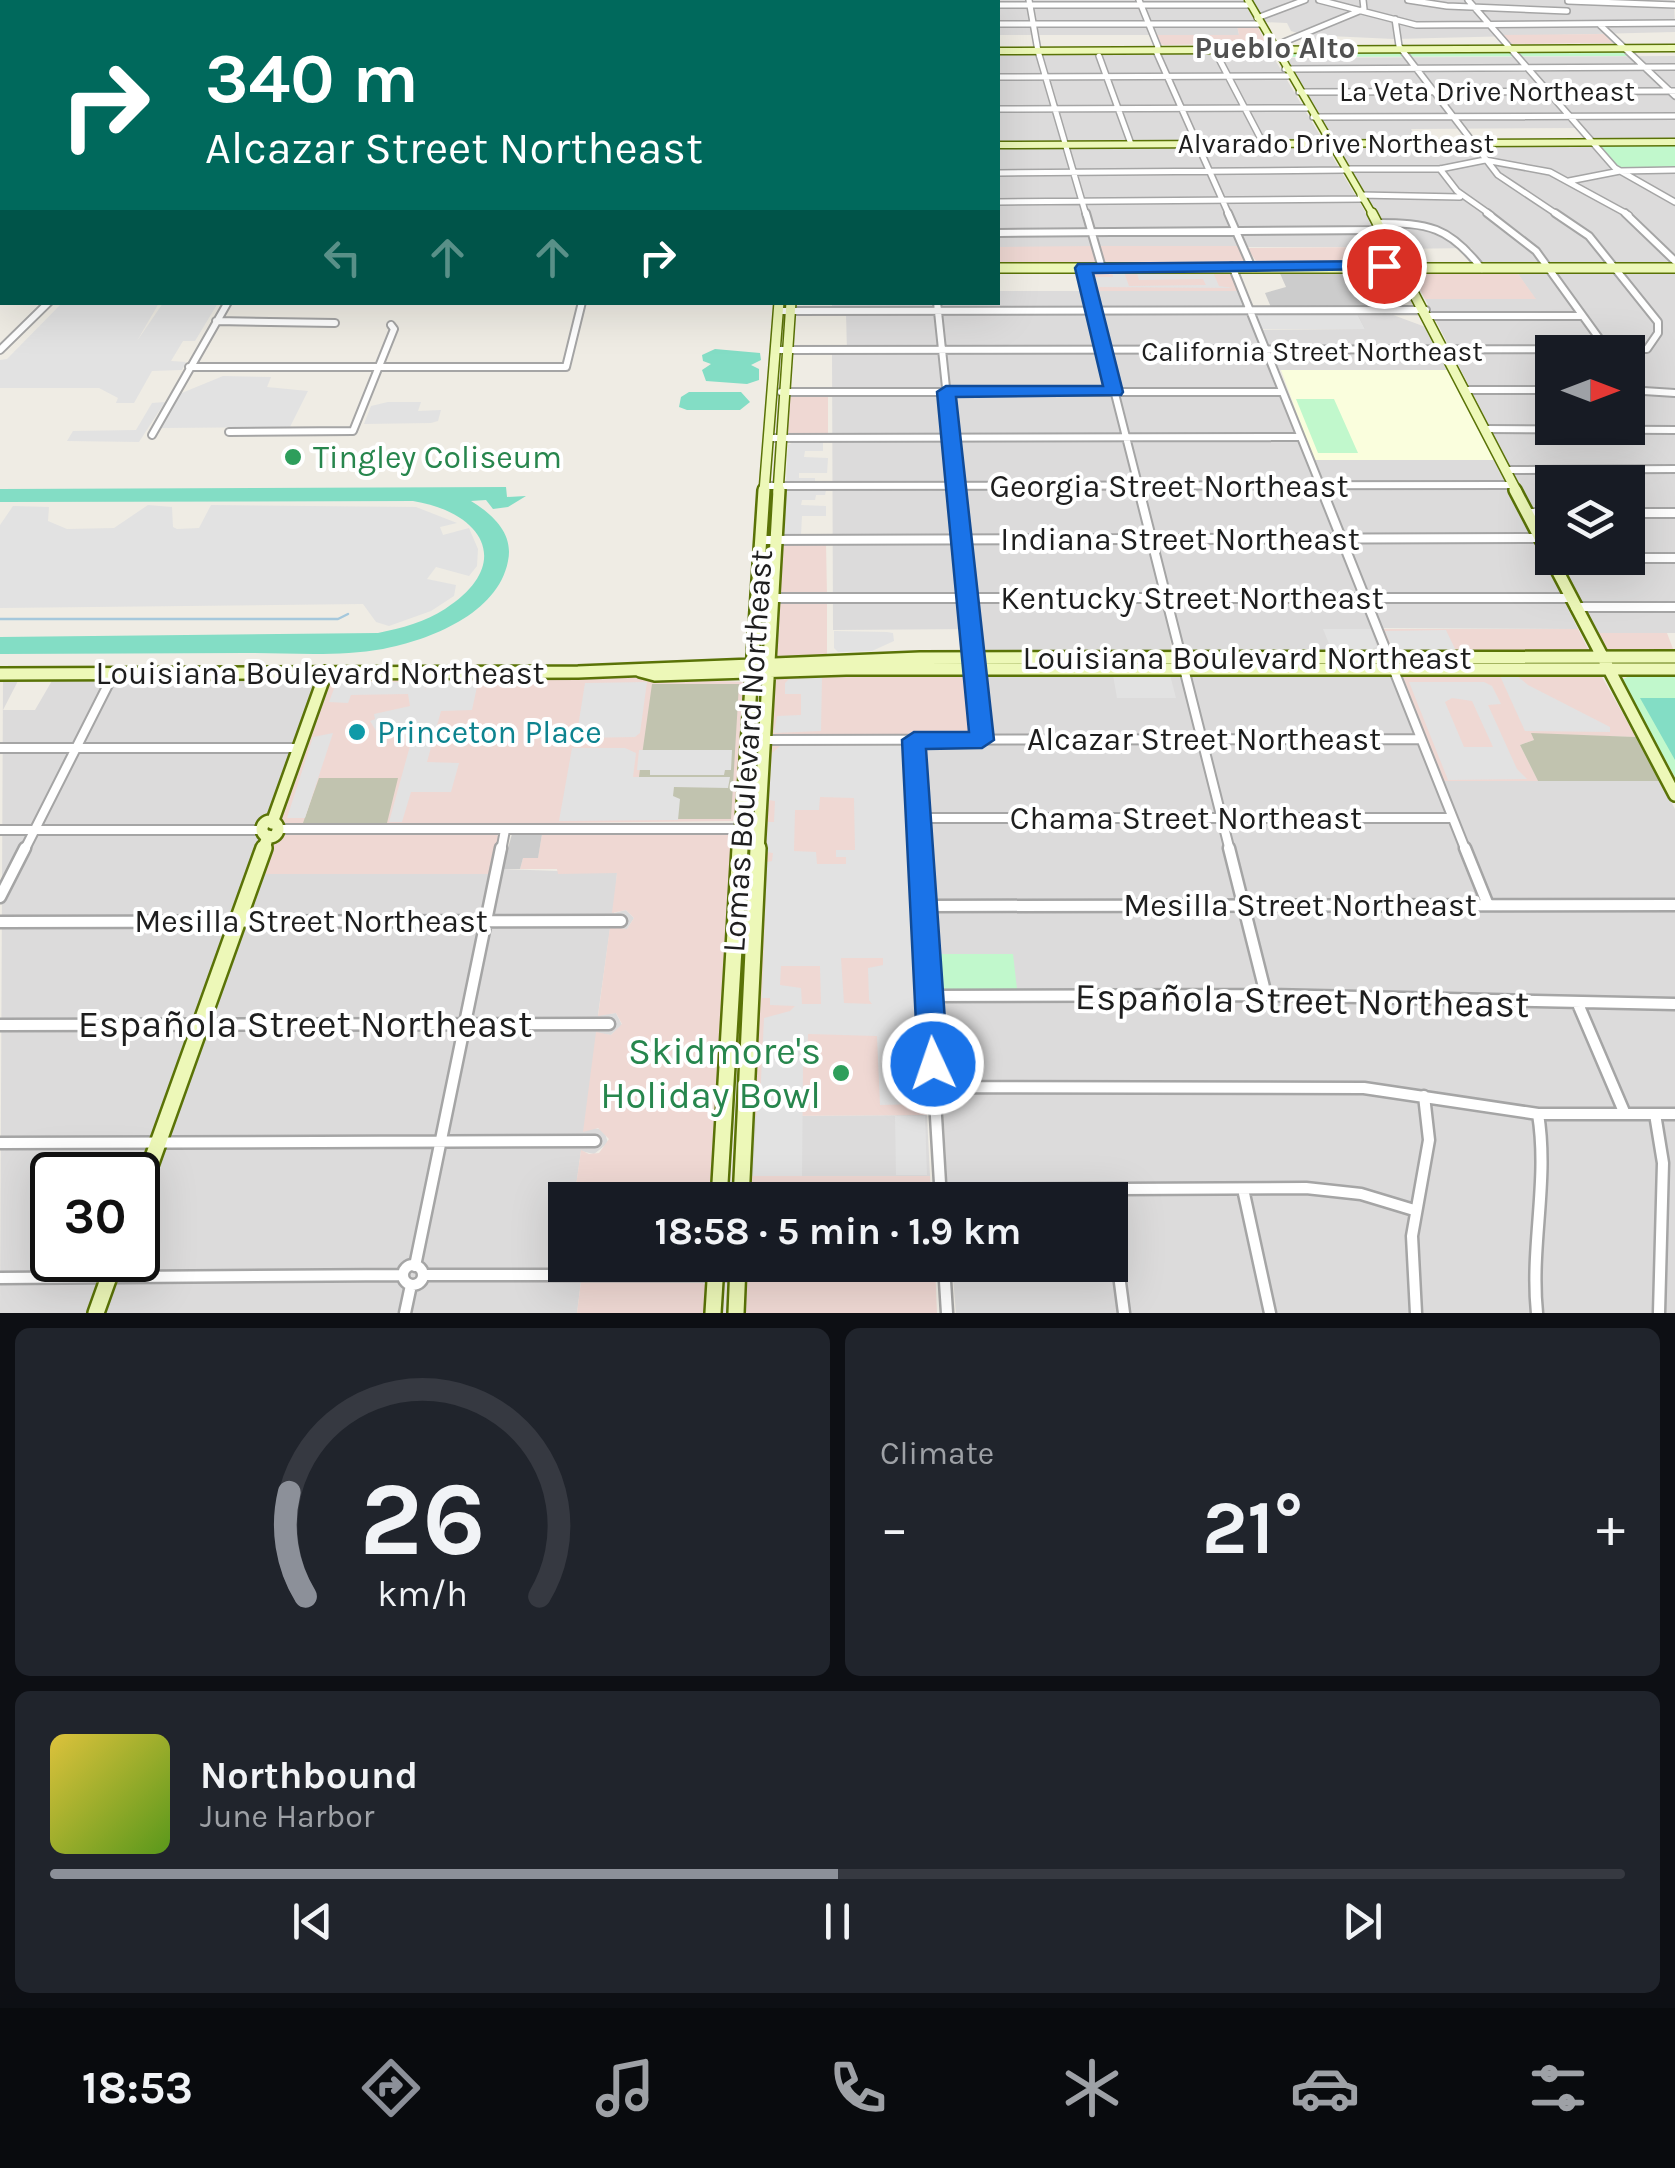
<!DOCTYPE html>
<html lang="en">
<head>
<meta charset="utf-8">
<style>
	:root { --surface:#171b24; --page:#20242c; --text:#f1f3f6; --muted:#9ea1a6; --line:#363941; --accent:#8c9099 }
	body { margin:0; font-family:Karla,sans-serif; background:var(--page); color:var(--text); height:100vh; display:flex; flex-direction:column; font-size:38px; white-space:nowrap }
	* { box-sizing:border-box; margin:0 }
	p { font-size:32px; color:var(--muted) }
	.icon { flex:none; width:55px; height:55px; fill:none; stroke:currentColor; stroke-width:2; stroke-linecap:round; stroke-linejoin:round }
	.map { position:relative; height:1313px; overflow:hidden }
	.drawer { display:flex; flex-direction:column; gap:15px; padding:15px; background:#0d0f14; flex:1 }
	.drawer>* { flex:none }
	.top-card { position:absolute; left:0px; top:0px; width:1000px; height:305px; box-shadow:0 10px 40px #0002; background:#00695c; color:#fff; overflow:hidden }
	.needle { width:65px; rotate:90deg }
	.controls { position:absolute; left:1535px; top:335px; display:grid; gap:20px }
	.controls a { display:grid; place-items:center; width:110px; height:110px; border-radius:0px; background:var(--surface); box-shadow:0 10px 40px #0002; font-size:50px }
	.speed { position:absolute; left:30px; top:1152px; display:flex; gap:20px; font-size:50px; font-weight:700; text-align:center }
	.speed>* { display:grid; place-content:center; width:130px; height:130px; border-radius:50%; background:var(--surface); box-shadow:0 10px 40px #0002; line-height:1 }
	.speed .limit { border:5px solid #111; border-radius:15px; background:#fff; color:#111 }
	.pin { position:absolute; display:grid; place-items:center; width:85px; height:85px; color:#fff; margin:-42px; border:5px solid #fff; border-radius:50%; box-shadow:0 2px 10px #0007 }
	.me { position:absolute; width:110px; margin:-55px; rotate:357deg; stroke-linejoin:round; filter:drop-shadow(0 0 8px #0008) }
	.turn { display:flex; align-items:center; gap:35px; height:210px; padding:0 40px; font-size:45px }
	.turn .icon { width:130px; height:130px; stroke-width:2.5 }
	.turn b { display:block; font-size:70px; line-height:85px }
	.lanes { display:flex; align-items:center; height:95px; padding:0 40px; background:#0003; justify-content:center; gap:50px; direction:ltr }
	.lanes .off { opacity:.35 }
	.big { font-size:75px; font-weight:700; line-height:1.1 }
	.drawer .card { flex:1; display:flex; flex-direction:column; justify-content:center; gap:15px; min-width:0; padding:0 35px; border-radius:15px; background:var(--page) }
	.drawer .dial { align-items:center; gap:0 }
	.dial svg { height:260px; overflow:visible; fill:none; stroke:var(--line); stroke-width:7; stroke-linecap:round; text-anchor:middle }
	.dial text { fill:var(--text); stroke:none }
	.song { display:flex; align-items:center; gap:30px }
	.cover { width:120px; height:120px; border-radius:15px; background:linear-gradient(135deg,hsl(50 70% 55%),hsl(90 70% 35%)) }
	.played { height:10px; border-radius:5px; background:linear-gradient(90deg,var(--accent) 50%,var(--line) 50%) }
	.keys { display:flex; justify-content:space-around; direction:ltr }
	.heat { display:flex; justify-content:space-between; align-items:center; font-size:55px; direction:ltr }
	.drawer .tiles { flex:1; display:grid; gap:15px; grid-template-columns:1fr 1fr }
	.card:last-child { grid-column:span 2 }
	.trip { position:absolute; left:548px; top:1182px; width:580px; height:100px; border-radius:0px; background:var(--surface); box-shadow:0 10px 40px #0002; font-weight:700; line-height:100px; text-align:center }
	.menu { display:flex; height:160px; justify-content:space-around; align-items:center; background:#090b0e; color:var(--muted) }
	.menu .icon { width:70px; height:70px }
	.menu .active { color:var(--accent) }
	.menu b { font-size:45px; color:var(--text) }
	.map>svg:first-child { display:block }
</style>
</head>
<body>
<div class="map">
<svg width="1675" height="1313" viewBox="0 0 1675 1313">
	<rect width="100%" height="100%" fill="#efece4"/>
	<path fill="#dcdbdb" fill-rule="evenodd" d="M921,0H1245L1258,23L1237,25L1239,35H998V2Z
		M1250,0H1674L1675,32L1394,39L1329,36L1316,39L1291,31L1287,23L1263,22Z
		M998,53H1271L1386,247H1000Z
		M1675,56V141H1594L1583,128L1411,129L1418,141L1332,142L1283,58Z
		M1590,145L1617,174L1675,172V265L1482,264L1471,248L1396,249L1335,146Z
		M1516,271H1675V633H1592L1556,558H1628V482H1552V550L1425,299H1535ZM1552,352H1628V428H1552Z
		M998,291H1238L1253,330L1364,329L1356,312H1385L1431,329L1451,370H1270L1306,460H1494L1578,629L1373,628L1380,652L1189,654L1184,651L1178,629H1169L1172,653L979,654L974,629L833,630L832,352L847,351L846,314L832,313V303L998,302Z
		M1390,672L1465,860L1475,859L1443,781H1660L1675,809V1313H956L952,1265H1110V1200H948L924,745L989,744L981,673L1180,675L1188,705L1197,706L1190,673Z
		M3,679H19L3,710H35L53,679L316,680L138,1181V1175H52V1260H109L90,1313H0Z
		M502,869L617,873L614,913L626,910L634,918L627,929H610L598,1015L616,1013L622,1025L611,1035L600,1034L584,1131L593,1128L604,1130L608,1143L594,1154L581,1151L574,1200H565L563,1281H581L577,1313H104L122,1260H138V1216L259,874H501Z
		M927,1115L930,1176H749L752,1116Z"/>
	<path fill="#efd8d3" d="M1237,25L1257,26L1266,43L1165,45L1160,44L1156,35H1239Z
		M1604,34L1613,43L1512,44L1500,35Z
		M1092,246L1096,264L998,266V247Z
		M1099,246H1240L1246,263L1106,264Z
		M1386,247L1394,262L1258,264L1247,248Z
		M1089,271H1229L1238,291H1092Z
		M1516,271L1536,299H1425L1412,273Z
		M828,394V435L786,433L789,395Z
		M782,543H826L827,595L777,594Z
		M827,602V657L773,659L777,603Z
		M1382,629H1578L1589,651L1394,652Z
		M1592,633H1667L1675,654L1607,652Z
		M1401,672L1596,674L1602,677L1636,737L1532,734L1534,740L1520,745L1538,781H1443Z
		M822,673L969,674L976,734L770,735L772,678Z
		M627,677L744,682L735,821L286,826L279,822L329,679Z
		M773,744L908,747L927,1115L752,1116L768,748Z
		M494,832L499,837L490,874H259L277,835Z
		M542,834L734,835L712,1200H574L581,1150L589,1154L599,1153L609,1139L598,1128L583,1132L596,1032L611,1035L622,1024L616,1013L598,1016L610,927L627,929L634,918L626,910L612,913L617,873L558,874L557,869H520L523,858L538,857Z
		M749,1176H930L931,1200H748Z
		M745,1265H935L937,1313H743Z
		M581,1281L703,1283L707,1287L706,1313H577Z"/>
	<path fill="#fafedd" d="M1281,370H1451L1494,460H1314Z"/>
	<path fill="#ccc" d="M1369,268L1390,308L1356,312L1365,329L1273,312L1265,293L1286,287L1278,269Z
		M512,834H542L538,858H523L520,869H502Z"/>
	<path fill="#c1c3af" d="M652,684H739L731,819H633Z
		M1531,733L1636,737L1660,781H1538L1520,745L1534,740Z
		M319,778H398L387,823H303Z"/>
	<path fill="#c1f8cc" d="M1625,51L1630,56L1282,57L1280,52Z
		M1598,144H1675V169H1620Z
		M1296,399H1334L1358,453H1318Z
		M1632,675L1675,677V777L1621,680Z
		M937,954H1013L1017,989H944L938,985Z"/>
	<path fill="#83ddc5" d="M715,349L760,353L761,360L751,365L759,369V380L747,384L706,381L702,370L711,364L703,361L702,355Z
		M689,392H741L750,402L740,410H687L679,407L681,397Z
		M506,487L507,497L526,496L508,507L493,509L486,500L471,501C492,514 514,533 508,561C498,614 429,640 383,649C338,657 290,653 245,653C163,653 82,654 0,654V637L378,633C402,628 425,622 445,609C515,564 483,512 413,501L0,502V489Z
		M1640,698H1675V760Z"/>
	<path fill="#e2e2e2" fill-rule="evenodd" d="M1136,270H1212L1219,286L1234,288L1095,287L1092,277H1113L1112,272H1124L1129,286L1206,285L1203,279L1139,280Z
		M62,303H159L137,341L163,303H218L195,341H183L171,361L186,362L182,370L152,371L134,403H116L118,398L99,388H0V360L7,359Z
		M1356,312L1365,329H1261L1254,313Z
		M223,376L271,377L267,387L308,391L290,427L160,428L177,395Z
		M165,402L139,442L67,441L73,431L136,430L152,403Z
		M388,402H421L418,411L441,410L438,421L431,423L364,424L371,406Z
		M795,441H823V451H805L804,457L828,458L827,473H799V478H815V482H786L788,445Z
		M784,490H826L825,495H816L815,500H802L801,505L826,506V516H802L801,535H782Z
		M148,505L172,507L173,527L177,529L199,528L211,505L416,507L457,523L440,527L443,535L469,528L478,549L477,566L469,576L436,567L427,579L456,585L454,596L431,611L389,626L376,622L363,604L0,608V525L13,506L49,507L48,521L67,529L114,528Z
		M1323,629H1371L1377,647L1373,648L1374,651H1332Z
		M1446,630L1456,651L1393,650L1385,631Z
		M834,631L887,632L893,633L894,641L872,651L838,652L834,648Z
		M1113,675H1170L1176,698H1117Z
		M1500,676H1517L1528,685L1610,727V732L1525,731Z
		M822,677L821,731L774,733L777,716L801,715V694H785V683L789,679Z
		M429,680L478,682L472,710L441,711L427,762L459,763L451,792H411L402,822H389L413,735L378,734L370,721L375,719L374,714L410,706L408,694L351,695L348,703L329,702L335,686L341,682H418L426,685L425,691Z
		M647,682L640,733L635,737L580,738L577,733L585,683Z
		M1409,682H1484L1492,686L1501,704L1488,705L1517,769L1527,779L1448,780ZM1452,698L1472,701L1493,747H1464L1445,702Z
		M333,733L305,818H287L313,737Z
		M780,746H904L921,1104L880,1105L877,1036L808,1034L807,1065H803L802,1176H753L757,1106L768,1102L760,1100L764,1018L790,1011L795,1006L770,1005V998H762L767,862L772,861L773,853L766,852L768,822H774L775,801L769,800L772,753ZM820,797L854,798L855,850H836V857H846V864H817L816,852L794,851L795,810H819ZM841,958H883V965L868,968L869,1000L872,1004L844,1003ZM781,966H820L821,1004H802L801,988L780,985Z
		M572,748H625L636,753L633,777H730L728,788L674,787L673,796L680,799L678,820L559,821Z
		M639,750H732L731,770H725L724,775H650V770H637Z
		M895,1116H925L927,1175H896Z"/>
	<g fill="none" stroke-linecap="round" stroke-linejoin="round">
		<path stroke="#a5c8dc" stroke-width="2.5" d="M0,619H338L348,614"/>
		<g stroke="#a5a5a5" stroke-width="8">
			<path id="street-far3" d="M1029,0L1038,51L1086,215
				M1139,0L1158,47L1156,51L1229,215
				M1319,0L1416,25L1675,23
				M1408,0L1447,6L1567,11
				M1468,0L1615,168L1675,202
				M1568,1L1675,5
				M998,5H1250
				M1257,18L1305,0
				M1395,19L1399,46L1498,175L1558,215
				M998,24H1261
				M1599,24L1675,96
				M1284,42L1364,9L1363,0
				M1217,55L1263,143
				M1099,56L1131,144
				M1285,69L1675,67
				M998,77L1289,76
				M1299,92L1675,91
				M998,109L1308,108
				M1313,117L1675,116
				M1344,169H1440L1485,160L1550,172L1629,215
				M1440,169L1457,191L1491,215
				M998,173L1345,170
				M1569,181L1620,171L1675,170
				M1360,195L1460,197
				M998,202L1363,199"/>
		</g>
		<g stroke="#a5a5a5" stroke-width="10">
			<path id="street-far2" d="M1086,213L1102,268
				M1228,213L1252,268
				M1487,213L1536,251L1609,352
				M1625,213L1675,261
				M1376,223C1428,223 1449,226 1482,269
				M998,233L1380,230
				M1232,266L1323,492
				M1083,268L1140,492
				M937,302L957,492
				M778,311L1426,310
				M1429,316H1582
				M216,321L335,323
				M0,350L49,302
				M775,350L1647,349L1658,333V322L1589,236L1555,213
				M189,367H566L582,302
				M1628,377L1637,390
				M1466,390H1552
				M1628,390L1675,393
				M781,392H1281
				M1485,429L1675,430
				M229,432L353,431L394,329L391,325
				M152,435L228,302
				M768,438L1300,437
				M1506,470L1675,469
				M764,486L1513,485"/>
		</g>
		<g stroke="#a5a5a5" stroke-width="12">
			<path id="street-far1" d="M956,490L982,740
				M1139,490L1230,851
				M1322,490L1466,851
				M1527,513H1552
				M1628,513H1675
				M760,540L1540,538
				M1549,558H1675
				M755,598H1569
				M1575,607H1675
				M747,740L1421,739
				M914,740L921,851
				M0,748H298
				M919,818H1452
				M279,829H758
				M0,830H261
				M24,851L114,673
				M501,851L505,830"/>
		</g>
		<g stroke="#a5a5a5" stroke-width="15">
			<path id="street" d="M920,848L941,1200
				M1229,848L1266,995
				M1465,848L1488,905
				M0,897L25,848
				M924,906L1675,905
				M0,922L621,921
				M929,996L1266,995L1675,1004
				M1578,1004L1625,1114
				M0,1025L609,1024
				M935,1087L1364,1088L1538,1114H1675
				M1655,1114L1663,1163L1659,1313
				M0,1143L595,1141
				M1243,1189L1270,1313
				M940,1190L1306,1188L1361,1194L1414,1210
				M1110,1206L1124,1313
				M944,1265L947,1313
				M403 1275a10 10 0 1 1 20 0a10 10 0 1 1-20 0Z
				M415,1266L501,848
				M423,1275H738
				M0,1278L403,1275
				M405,1313L411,1285
				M1416,1313L1412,1236L1429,1140L1424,1096
				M1537,1313C1530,1246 1549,1181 1538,1114"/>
		</g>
		<g stroke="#5a7307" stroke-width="9">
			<path id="secondary-far3" d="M1248,0L1373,215
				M998,51L1675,48
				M998,145L1675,142"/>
		</g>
		<g stroke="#5a7307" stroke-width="12">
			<path id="secondary-far2" d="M1372,213L1517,492
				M998,268H1675
				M764,492L779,302
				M778,492L791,302"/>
		</g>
		<g stroke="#5a7307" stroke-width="16">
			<path id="secondary-far1" d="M1515,490L1675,795
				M640,671L655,675L846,669H1675
				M0,674L578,672L920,658L1675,657
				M262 829a8 8 0 1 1 16 0a8 8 0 1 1-16 0Z
				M272,823L326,672
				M263,851L268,836
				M740,851L764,490
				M758,851L779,490"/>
		</g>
		<g stroke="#5a7307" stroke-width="20">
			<path id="secondary" d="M138,1199L264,848
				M719,1200L740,848
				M741,1200L758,848
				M96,1313L115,1260
				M713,1313L716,1265
				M736,1313L738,1265"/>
		</g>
		<g stroke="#957603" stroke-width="6">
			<path id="primary" d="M237,0L235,2H228L230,0Z
				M0,189H2V195H0Z"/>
		</g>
		<use href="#street-far3" stroke="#fff" stroke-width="5"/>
		<use href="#street-far2" stroke="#fff" stroke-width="6"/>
		<use href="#street-far1" stroke="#fff" stroke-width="8"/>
		<use href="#street" stroke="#fff" stroke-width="10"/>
		<use href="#secondary-far3" stroke="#edf8b8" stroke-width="6"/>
		<use href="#secondary-far2" stroke="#edf8b8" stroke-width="9"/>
		<use href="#secondary-far1" stroke="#edf8b8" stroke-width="11"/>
		<use href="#secondary" stroke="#edf8b8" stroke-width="15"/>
		<use href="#primary" fill="#fadd9d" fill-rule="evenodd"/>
	</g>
	<path fill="#1a73e8" stroke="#114b97" stroke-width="2.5" d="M1384,261L1389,262V269L1093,273L1123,392L1121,395L956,397L994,740L982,748L926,749L948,1064L943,1072L933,1076L923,1072L918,1064L902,740L914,732H969L937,392L946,386H1103L1075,268L1078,264Z"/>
	<g fill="#2e9e5b" stroke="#fff" stroke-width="4">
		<circle cx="293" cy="457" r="10"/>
		<circle cx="841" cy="1073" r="10"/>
	</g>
	<circle fill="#0f9aa8" stroke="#fff" stroke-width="4" cx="357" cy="732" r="10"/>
	<g text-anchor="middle" stroke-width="8" stroke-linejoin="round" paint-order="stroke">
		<g font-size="28" fill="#1e1e1e" stroke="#fff">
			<text x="1487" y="101">La Veta Drive Northeast</text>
			<text x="1336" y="153">Alvarado Drive Northeast</text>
			<text x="1312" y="361">California Street Northeast</text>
		</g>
		<g font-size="30" font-weight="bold" fill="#515151" stroke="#fff">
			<text x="1275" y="58">Pueblo Alto</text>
		</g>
		<g font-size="32" fill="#27864d" stroke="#fff" text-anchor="start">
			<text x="313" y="468">Tingley Coliseum</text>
		</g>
		<g font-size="32" fill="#1e1e1e" stroke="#fff">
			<text x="1169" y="497">Georgia Street Northeast</text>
			<text x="1180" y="550">Indiana Street Northeast</text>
			<text x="1192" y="609">Kentucky Street Northeast</text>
			<text x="1247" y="669">Louisiana Boulevard Northeast</text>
			<text x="320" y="684">Louisiana Boulevard Northeast</text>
			<text x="1204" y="750">Alcazar Street Northeast</text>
			<text transform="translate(747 751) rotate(-86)" y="11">Lomas Boulevard Northeast</text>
			<text x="1186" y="829">Chama Street Northeast</text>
			<text x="1300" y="916">Mesilla Street Northeast</text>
			<text x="311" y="932">Mesilla Street Northeast</text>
		</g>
		<g font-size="32" fill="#0d838f" stroke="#fff" text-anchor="start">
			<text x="377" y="743">Princeton Place</text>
		</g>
		<g font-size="38" fill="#1e1e1e" stroke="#fff">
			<text transform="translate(1302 1000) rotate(1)" y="13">Española Street Northeast</text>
			<text x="305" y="1037">Española Street Northeast</text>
		</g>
		<g font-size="38" fill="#27864d" stroke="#fff" text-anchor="end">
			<text x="821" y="1064">Skidmore's<tspan x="821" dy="44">Holiday Bowl</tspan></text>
		</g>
	</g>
</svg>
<div class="controls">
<a><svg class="needle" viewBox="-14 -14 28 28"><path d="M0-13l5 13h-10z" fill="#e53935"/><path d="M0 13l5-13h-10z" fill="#9ea1a6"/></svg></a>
<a><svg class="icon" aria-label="layers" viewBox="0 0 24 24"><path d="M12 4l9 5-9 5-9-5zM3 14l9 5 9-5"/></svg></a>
</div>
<div class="speed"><div class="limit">30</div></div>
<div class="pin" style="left:1384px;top:266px;background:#d93025"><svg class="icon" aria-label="arrive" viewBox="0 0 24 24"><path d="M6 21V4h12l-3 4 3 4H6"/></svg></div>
<svg class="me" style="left:933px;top:1064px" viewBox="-20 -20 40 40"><circle r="17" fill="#1a73e8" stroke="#fff" stroke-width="3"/><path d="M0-11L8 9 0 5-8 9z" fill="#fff"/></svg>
<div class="trip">18:58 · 5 min · 1.9 km</div>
<div class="top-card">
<div class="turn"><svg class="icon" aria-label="right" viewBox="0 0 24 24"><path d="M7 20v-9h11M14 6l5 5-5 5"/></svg><div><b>340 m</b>Alcazar Street Northeast</div></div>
<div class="lanes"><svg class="icon off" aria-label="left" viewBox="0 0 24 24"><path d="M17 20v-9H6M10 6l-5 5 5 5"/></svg><svg class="icon off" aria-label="ahead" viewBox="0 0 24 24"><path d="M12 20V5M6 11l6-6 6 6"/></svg><svg class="icon off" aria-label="ahead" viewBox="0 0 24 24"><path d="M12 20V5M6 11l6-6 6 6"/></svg><svg class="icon" aria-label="right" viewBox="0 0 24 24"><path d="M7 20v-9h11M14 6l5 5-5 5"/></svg></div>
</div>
</div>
<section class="drawer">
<div class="tiles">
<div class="card dial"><svg viewBox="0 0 100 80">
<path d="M14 69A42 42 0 1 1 86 69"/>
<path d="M14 69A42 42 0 0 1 9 37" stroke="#8c9099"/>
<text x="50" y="56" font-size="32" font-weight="700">26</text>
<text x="50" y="72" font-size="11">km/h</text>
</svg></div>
<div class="card"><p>Climate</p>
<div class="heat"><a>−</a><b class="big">21°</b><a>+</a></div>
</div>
<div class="card">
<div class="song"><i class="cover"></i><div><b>Northbound</b><p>June Harbor</p></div></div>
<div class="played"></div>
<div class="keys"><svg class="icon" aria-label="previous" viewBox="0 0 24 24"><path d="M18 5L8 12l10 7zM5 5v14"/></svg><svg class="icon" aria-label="pause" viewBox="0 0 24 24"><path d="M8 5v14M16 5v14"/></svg><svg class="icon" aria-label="next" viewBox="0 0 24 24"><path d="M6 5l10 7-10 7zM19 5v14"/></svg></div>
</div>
</div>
</section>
<nav class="menu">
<b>18:53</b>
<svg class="icon active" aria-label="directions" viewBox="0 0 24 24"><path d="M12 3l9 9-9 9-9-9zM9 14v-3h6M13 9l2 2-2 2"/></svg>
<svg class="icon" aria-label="music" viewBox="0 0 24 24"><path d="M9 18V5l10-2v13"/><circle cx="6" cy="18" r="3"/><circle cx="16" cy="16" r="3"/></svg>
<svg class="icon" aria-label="phone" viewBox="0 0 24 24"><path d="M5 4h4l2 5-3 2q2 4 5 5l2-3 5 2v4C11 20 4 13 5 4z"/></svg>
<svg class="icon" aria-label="climate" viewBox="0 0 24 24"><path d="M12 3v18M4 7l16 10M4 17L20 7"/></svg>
<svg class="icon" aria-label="car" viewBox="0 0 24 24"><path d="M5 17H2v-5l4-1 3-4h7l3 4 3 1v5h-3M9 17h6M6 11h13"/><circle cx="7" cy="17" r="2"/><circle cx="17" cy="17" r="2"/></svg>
<svg class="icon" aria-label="filters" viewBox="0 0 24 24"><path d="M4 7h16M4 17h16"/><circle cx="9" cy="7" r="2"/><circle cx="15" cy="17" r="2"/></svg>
</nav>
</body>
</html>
